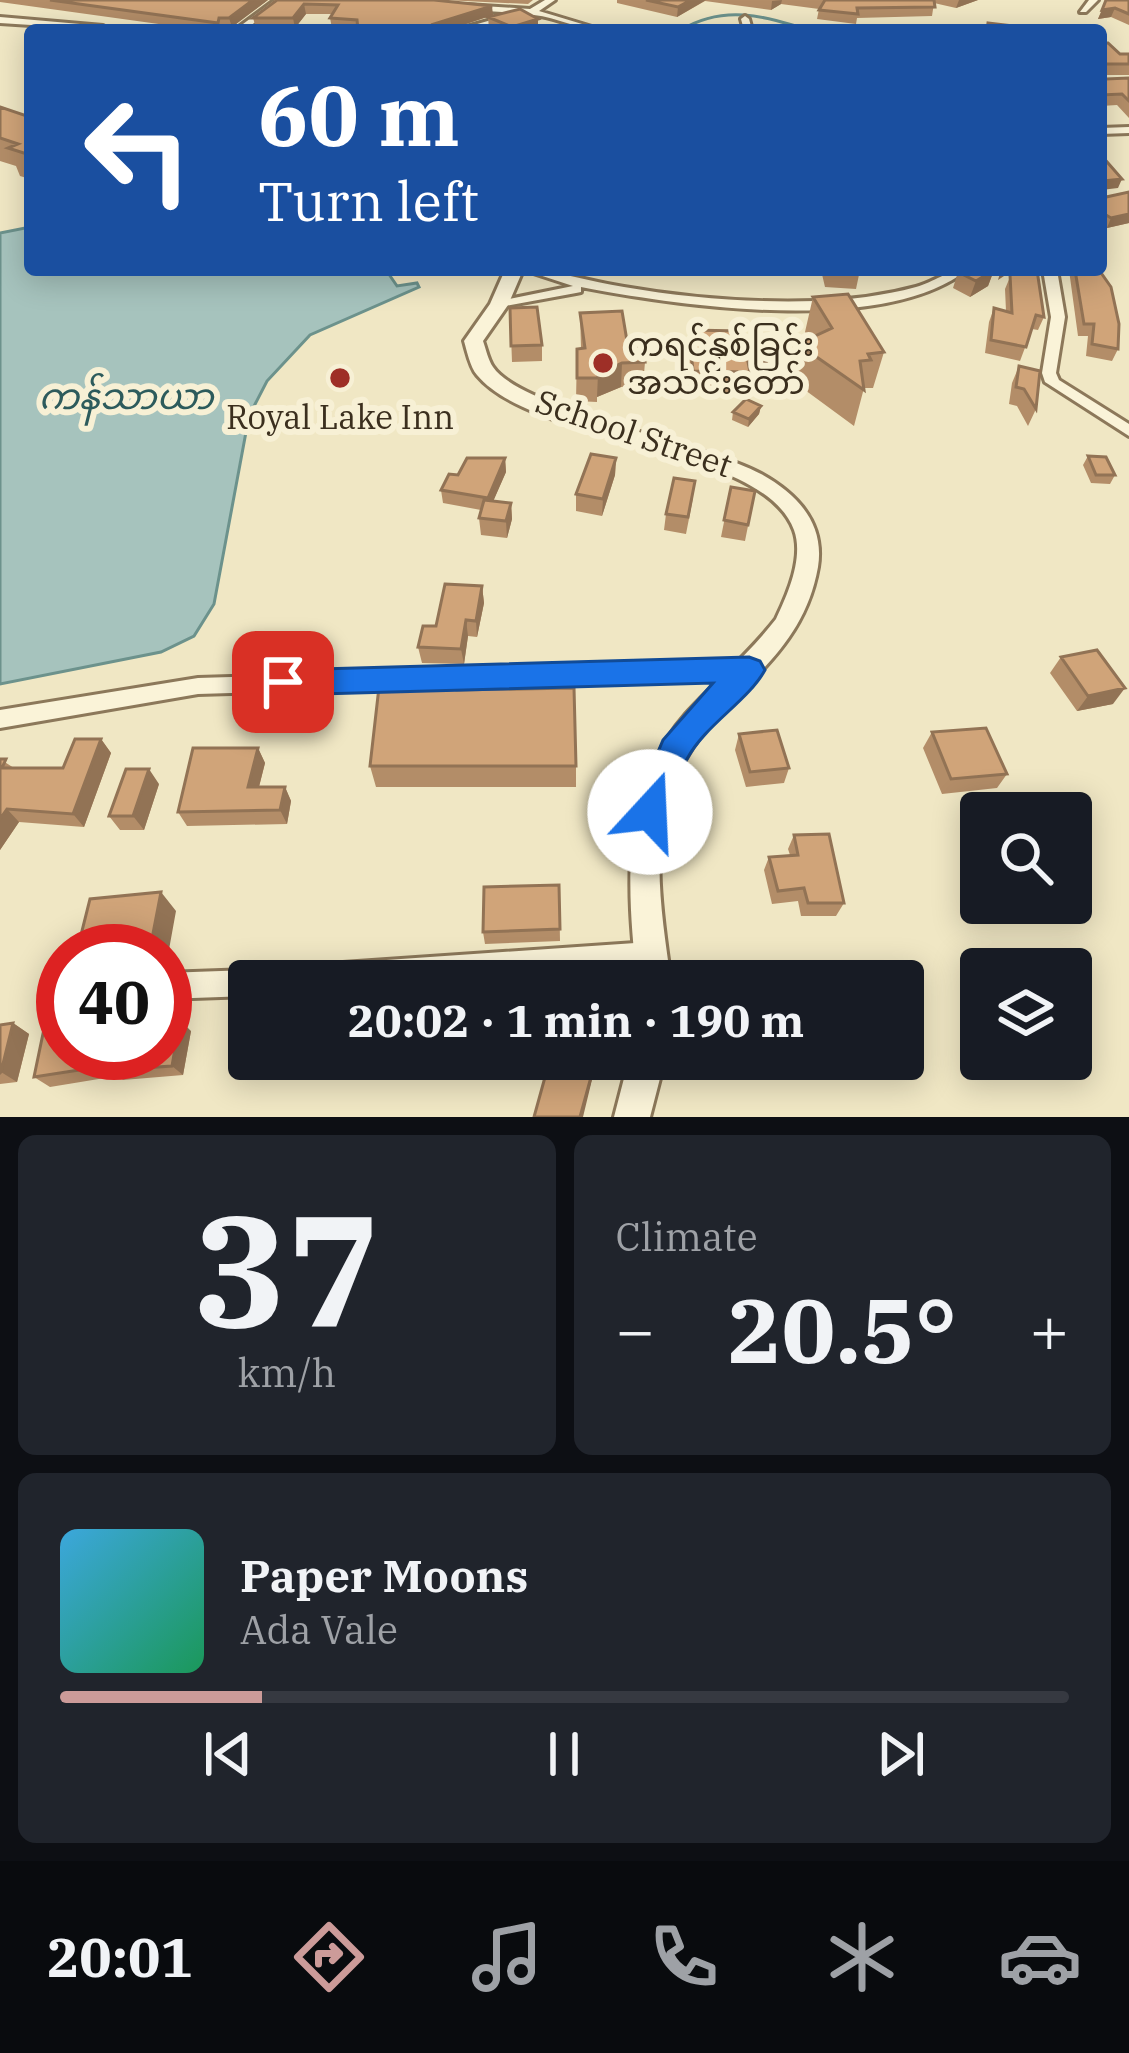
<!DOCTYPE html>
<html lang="en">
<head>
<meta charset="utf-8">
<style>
	:root { --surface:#171b24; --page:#20242c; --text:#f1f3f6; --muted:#9ea1a6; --line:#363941; --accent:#cc9b99 }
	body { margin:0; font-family:"IBM Plex Serif","Noto Sans Myanmar",serif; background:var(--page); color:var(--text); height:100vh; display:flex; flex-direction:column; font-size:45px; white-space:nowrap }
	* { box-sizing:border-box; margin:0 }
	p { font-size:39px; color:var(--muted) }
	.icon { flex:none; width:66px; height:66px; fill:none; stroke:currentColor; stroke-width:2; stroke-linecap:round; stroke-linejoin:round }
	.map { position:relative; height:1117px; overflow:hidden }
	.drawer { display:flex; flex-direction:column; gap:18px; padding:18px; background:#0d0f14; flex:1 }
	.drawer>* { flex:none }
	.banner { position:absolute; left:24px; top:24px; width:1083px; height:252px; border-radius:12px; box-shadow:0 6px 30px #0003; background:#1a4fa0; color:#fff; overflow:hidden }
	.tools { position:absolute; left:960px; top:792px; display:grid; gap:24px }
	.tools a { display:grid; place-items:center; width:132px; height:132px; border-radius:12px; background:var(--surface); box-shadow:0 6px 30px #0003; font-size:60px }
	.speed { position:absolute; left:36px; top:924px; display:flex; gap:24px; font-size:60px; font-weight:700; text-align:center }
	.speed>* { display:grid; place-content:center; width:156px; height:156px; border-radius:50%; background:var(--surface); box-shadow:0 6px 30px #0003; line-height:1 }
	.speed .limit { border:18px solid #d22; background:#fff; color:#111 }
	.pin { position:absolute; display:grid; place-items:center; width:102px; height:102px; color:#fff; margin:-51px; border-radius:24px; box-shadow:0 6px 18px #0006 }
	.me { position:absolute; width:132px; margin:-66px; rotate:20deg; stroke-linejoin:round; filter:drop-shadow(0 0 9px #0008) }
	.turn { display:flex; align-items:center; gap:42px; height:252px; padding:0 36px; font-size:54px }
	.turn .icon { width:156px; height:156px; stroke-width:2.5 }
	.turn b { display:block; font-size:84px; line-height:102px }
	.big { font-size:90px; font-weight:700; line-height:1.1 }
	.drawer .card { flex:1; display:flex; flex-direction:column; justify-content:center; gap:18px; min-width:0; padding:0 42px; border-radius:18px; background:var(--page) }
	.drawer .dial { align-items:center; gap:0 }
	.dial b { font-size:156px; line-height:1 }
	.song { display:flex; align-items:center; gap:36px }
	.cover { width:144px; height:144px; border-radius:18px; background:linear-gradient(135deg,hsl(200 70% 55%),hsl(150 70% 35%)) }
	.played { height:12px; border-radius:6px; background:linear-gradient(90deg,var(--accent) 20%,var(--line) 20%) }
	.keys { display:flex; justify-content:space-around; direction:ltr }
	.heat { display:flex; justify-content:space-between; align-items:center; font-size:66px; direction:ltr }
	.drawer .tiles { flex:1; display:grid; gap:18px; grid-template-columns:1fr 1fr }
	.card:last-child { grid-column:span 2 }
	.trip { position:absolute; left:228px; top:960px; width:696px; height:120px; border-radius:12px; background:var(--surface); box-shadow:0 6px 30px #0003; font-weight:700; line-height:120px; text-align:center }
	.dock { display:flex; height:192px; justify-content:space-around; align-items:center; background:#090b0e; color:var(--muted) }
	.dock .icon { width:84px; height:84px }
	.dock .current { color:var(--accent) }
	.dock b { font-size:54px; color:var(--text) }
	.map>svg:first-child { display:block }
</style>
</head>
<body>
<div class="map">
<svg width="1129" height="1117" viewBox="0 0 1129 1117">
	<rect width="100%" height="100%" fill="#f0e7c4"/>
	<path fill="#a6c3bd" stroke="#6c928c" stroke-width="3" d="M30,227V270H386L397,286L417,283L419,287L310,335L267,381L249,416L214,604L194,636L161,652L0,684V233Z"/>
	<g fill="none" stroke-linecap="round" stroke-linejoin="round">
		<path stroke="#6c928c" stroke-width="3" d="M681,30C724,4 764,16 809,30"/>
		<g stroke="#8c785a" stroke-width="6">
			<path id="minor" d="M275,0H284L245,30H235Z
				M545,0H555L539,11L602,30C578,30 557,17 534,15C510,14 482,30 456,30L516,13L470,10L467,5L530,9Z
				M1089,0H1098L1086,12H1080Z
				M745,16L749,19L752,30H744L741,19Z
				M1129,127V133L1101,134V128Z
				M524,270C558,270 590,282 624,287C687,298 752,303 816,301C849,300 883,296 916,287C935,282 946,270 967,270C883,336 680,306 581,287V292L576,293L494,308V302L573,286Z
				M1043,270H1057L1065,317L1056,373L1059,380L1129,424V436L1045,382L1042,373L1051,317Z
				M750,662L757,664L760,670L757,676L750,678L198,694L0,728V710L198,678Z
				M650,942L659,945L662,954L659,963L650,966L446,981H249V996L165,999V973L249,970L259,977L261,972L270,968Z
				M63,974V1000L52,996L48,987L52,978Z"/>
		</g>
		<g stroke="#8c785a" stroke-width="6">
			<path id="tertiary" d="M0,17L103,26L109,30L0,23Z
				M505,270H523L508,305L483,341C486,349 488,360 493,367C522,410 704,443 761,474C797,494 825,523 818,567C800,670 707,696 674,783C649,844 662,917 671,981H637C627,887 619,790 686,714C716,681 749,654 776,619C788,594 804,557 794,530C762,444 535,445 477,375C470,367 467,351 464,341L490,304Z
				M629,1059H665L650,1117H614Z"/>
		</g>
		<use href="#minor" fill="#faf3d8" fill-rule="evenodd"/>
		<use href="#tertiary" fill="#faf3d8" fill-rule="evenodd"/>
	</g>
	<path fill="#b38d68" d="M0,0H268L232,27H221V30H202L0,2Z
		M277,0L493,15L448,30H358L332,28L330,18L333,14H306L295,28H256L253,18Z
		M445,0H533L528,4Z
		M617,0H978L956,8L934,3L932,16L857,18L856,24L817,19L819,9L781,4L771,10L705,1L677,17L617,3Z
		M1106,0H1129V25L1111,17L1098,19Z
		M488,17L538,19V30H492L489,29Z
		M1101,43L1120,54H1129V75H1104L1106,79L1129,78V118L1117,105L1101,106Z
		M0,107L30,117V179L20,176L16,166L0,161Z
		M1101,192L1106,197L1129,192V223L1107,228L1101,224Z
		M821,270H860L856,289L825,287Z
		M994,270L988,286L970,297L953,288L958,272Z
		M1013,270L1044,317L1038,330L1032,329L1020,361L985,353L989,322L994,308L1006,311L1005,289Z
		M1069,270H1099L1118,349L1112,361L1086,356L1088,336H1078Z
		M813,297L884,352L873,388H864L854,426L790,379L798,344L809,339L805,332Z
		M510,308L542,345V361L512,362Z
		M580,313L628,347L645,362L643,386L621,387L597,397V402L576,401L577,349L581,348Z
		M689,330L744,345L766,362L762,383L748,384L747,394L690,393L686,352Z
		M1019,366L1036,409L1028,426L1017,406L1009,404L1012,383Z
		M761,406L759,414L748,427L732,420L733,412Z
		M1088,456L1115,475L1110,484L1091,483L1083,465Z
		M505,458L506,472L493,501L511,503L512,519L507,538L481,535L479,518L481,510L443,503L441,490L458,475Z
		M616,458L615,475L602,516L576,511V494Z
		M731,487L755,491L745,541L721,537Z
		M693,498L686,534L664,530L666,514Z
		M482,586L484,603L477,637L468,636L464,664L422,663L418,647L436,626Z
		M1061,657L1113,704L1077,711L1050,673Z
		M932,732L1007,774L997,788L942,794L923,748Z
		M739,734L789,768L784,783L746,787L735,750Z
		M101,739L111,753L84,827L19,822L0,850V759L14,768H63Z
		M258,748L265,763L259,787H285L291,801L287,824L187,826L178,812Z
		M370,766H576V787H376Z
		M159,784L144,830H120L109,816Z
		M794,835L844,903L836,916H801L798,901L772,904L764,870L769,857L790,855L788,849Z
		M559,885L560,941L485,944L483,932Z
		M13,1023L29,1034L17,1082L0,1084V1025Z
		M191,1031L183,1075L123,1080L117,1076L50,1087L34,1077Z"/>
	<path fill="#927355" d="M253,0H268L232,27L229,18Z
		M691,0H706L677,17L678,7Z
		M782,0L781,4L771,10L772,1Z
		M959,0H978L956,8Z
		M304,4L306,14L295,28L293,18Z
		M492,6L493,15L448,30H435L434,24Z
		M1115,8L1111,17L1098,19L1102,10Z
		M538,19V30H512V27Z
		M1122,179L1118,188L1101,190L1102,181Z
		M1129,214V223L1107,228L1111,218Z
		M994,270L988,286L970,297L976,281Z
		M1001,270H1013L998,280Z
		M622,363L621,387L597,397L598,374Z
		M761,406L759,414L748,427L749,419Z
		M505,458L506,472L489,511L488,498Z
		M616,458L615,475L602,516L603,499Z
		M511,503L512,519L507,538L506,521Z
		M482,586L484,603L477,637L476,621Z
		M466,620L468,636L464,664L461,649Z
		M1125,688L1113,704L1077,711L1088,696Z
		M101,739L111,753L84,827L73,814Z
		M258,748L265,763L255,802L248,787Z
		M149,769L159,784L144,830L133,816Z
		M285,787L291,801L287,824L280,810Z
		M7,809L19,822L0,850V819Z
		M161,892L176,911L166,966L165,951H152L150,949Z
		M180,1020L191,1031L183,1075L172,1066Z
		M13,1023L29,1034L17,1082L1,1072Z
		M596,1059H597L583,1117H580Z"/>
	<path fill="#d0a479" stroke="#927355" stroke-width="3" d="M50,0H253L229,18H219L218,23Z
		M277,0H434L492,6L434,24L443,30H358L357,20L330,18L338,5L304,4L293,18H253Z
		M646,0H691L678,7Z
		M823,0H934L935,7L857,8L858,14L819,10L825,0Z
		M1106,0H1129V14L1115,8L1102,10Z
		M520,9L538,19L512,27L488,17Z
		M988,23L1014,26V30H987Z
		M699,26L808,30H699Z
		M1101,43H1108L1120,54H1129V64H1105L1101,69Z
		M1101,69L1106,79L1129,78V101L1122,94L1101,95Z
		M0,107L30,117V155L8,148L18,144L0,138Z
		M1101,155L1122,179L1102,181L1101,191Z
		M1101,192L1106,197L1129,192V214L1111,218L1101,212Z
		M829,270H860L861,273L829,271Z
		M962,270H994L976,281L958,272Z
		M1013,270H1037L1044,317L1036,315L1026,347L991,340L994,308L1012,313L1010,275Z
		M1075,270H1099L1111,287L1119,324L1118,349L1092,344L1094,324H1084Z
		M848,294L884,352L868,354L871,360L860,361L864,390L798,344L832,328L813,297Z
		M537,307L542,345L511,346L510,308Z
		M622,311L628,347L642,346L645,362L622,363L598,374V378H577V349L585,348L580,313Z
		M689,330L741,331L744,345L760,344L766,362H748L750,372L693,371Z
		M1019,366L1040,371L1036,409L1024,389L1016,387Z
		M746,399L761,406L749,419L733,412Z
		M591,454L616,458L603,499L576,494Z
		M1088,456L1106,457L1115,475H1096Z
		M467,458H505L488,498L441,490L449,474L458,475Z
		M674,478L695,481L688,517L666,514Z
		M731,487L755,491L748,525L724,520Z
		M484,500L511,503L506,521L479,518Z
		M445,584L482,586L476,621L466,620L461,649L418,647L423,626H436Z
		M1097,650L1125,688L1088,696L1061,657Z
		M457,686V690L574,688L576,766H370L379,687Z
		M986,728L1007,774L951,779L932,732Z
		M777,730L789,768L750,772L739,734Z
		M75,739H101L73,814L7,809L0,819V759H6L2,768H63Z
		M193,748H258L248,787H285L280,810L178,812Z
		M126,769H149L133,816H109Z
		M829,834L844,903H808L804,888L778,891L769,857L798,855L794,835Z
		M559,885L560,929L483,932L484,887Z
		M161,892L150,949L125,951H77L90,899Z
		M543,976L578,981H542Z
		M180,1020L172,1066L110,1070L112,1065L34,1077L45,1024L63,1022V1053H165V1022Z
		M13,1023L1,1072L0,1073V1025Z
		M550,1059H596L580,1117H534Z"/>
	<path fill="#1a73e8" stroke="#114b97" stroke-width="3" d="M749,657L760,661L765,670C748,701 705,725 687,759C676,779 671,803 662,823L650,828L638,823L633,812L663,740L713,683L283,695L272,691L267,682L272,674L283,670Z"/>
	<g fill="#9e2f27" stroke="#f7f0d5" stroke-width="4.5">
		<circle cx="603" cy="363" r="12"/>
		<circle cx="340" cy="378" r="12"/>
	</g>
	<g text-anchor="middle" stroke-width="12" stroke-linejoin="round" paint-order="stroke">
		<g font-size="33" fill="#3b2f1e" stroke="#f7f0d5" text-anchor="start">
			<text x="627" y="356">ကရင်နှစ်ခြင်း<tspan x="627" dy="38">အသင်းတော်</tspan></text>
			<text x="340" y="429" text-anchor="middle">Royal Lake Inn</text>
		</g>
		<g font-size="33" fill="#3b2f1e" stroke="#f7f0d5">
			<text transform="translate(634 433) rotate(19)" y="12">School Street</text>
		</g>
		<g font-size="36" font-style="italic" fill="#2d5b5c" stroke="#f7f0d5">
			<text x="126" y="409">ကန်သာယာ</text>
		</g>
	</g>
</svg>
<div class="tools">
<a><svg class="icon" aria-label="search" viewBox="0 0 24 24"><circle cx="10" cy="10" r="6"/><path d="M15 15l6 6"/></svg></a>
<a><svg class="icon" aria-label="layers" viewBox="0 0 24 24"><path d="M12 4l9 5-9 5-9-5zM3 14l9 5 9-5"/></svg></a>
</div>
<div class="speed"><div class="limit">40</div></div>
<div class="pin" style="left:283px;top:682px;background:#d93025"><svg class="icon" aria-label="arrive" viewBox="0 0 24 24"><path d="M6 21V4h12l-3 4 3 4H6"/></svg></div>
<svg class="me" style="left:650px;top:812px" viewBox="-20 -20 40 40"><circle r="19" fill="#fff"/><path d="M0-13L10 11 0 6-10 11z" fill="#1a73e8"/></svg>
<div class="trip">20:02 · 1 min · 190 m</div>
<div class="banner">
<div class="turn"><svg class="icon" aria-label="left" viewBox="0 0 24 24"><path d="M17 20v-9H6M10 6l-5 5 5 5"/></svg><div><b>60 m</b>Turn left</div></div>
</div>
</div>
<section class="drawer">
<div class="tiles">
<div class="card dial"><b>37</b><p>km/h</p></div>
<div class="card"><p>Climate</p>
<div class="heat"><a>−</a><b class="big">20.5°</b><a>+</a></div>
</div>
<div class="card">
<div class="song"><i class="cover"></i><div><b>Paper Moons</b><p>Ada Vale</p></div></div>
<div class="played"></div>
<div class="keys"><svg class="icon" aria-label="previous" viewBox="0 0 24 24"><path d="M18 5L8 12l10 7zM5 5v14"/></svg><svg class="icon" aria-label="pause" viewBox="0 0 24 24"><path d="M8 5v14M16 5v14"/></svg><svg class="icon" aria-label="next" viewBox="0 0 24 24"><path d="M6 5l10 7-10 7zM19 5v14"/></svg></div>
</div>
</div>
</section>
<nav class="dock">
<b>20:01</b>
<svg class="icon current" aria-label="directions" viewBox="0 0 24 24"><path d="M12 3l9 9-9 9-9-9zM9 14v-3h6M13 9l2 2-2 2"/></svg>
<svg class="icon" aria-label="music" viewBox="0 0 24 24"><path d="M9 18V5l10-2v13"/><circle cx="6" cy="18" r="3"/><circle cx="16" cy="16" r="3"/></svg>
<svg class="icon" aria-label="phone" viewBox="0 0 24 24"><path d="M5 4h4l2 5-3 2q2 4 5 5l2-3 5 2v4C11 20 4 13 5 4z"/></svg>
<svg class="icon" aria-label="climate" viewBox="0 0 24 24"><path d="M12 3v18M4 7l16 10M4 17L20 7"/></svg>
<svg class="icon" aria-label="car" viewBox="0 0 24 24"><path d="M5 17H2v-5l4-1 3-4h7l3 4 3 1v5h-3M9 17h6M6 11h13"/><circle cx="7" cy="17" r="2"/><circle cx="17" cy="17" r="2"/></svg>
</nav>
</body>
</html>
